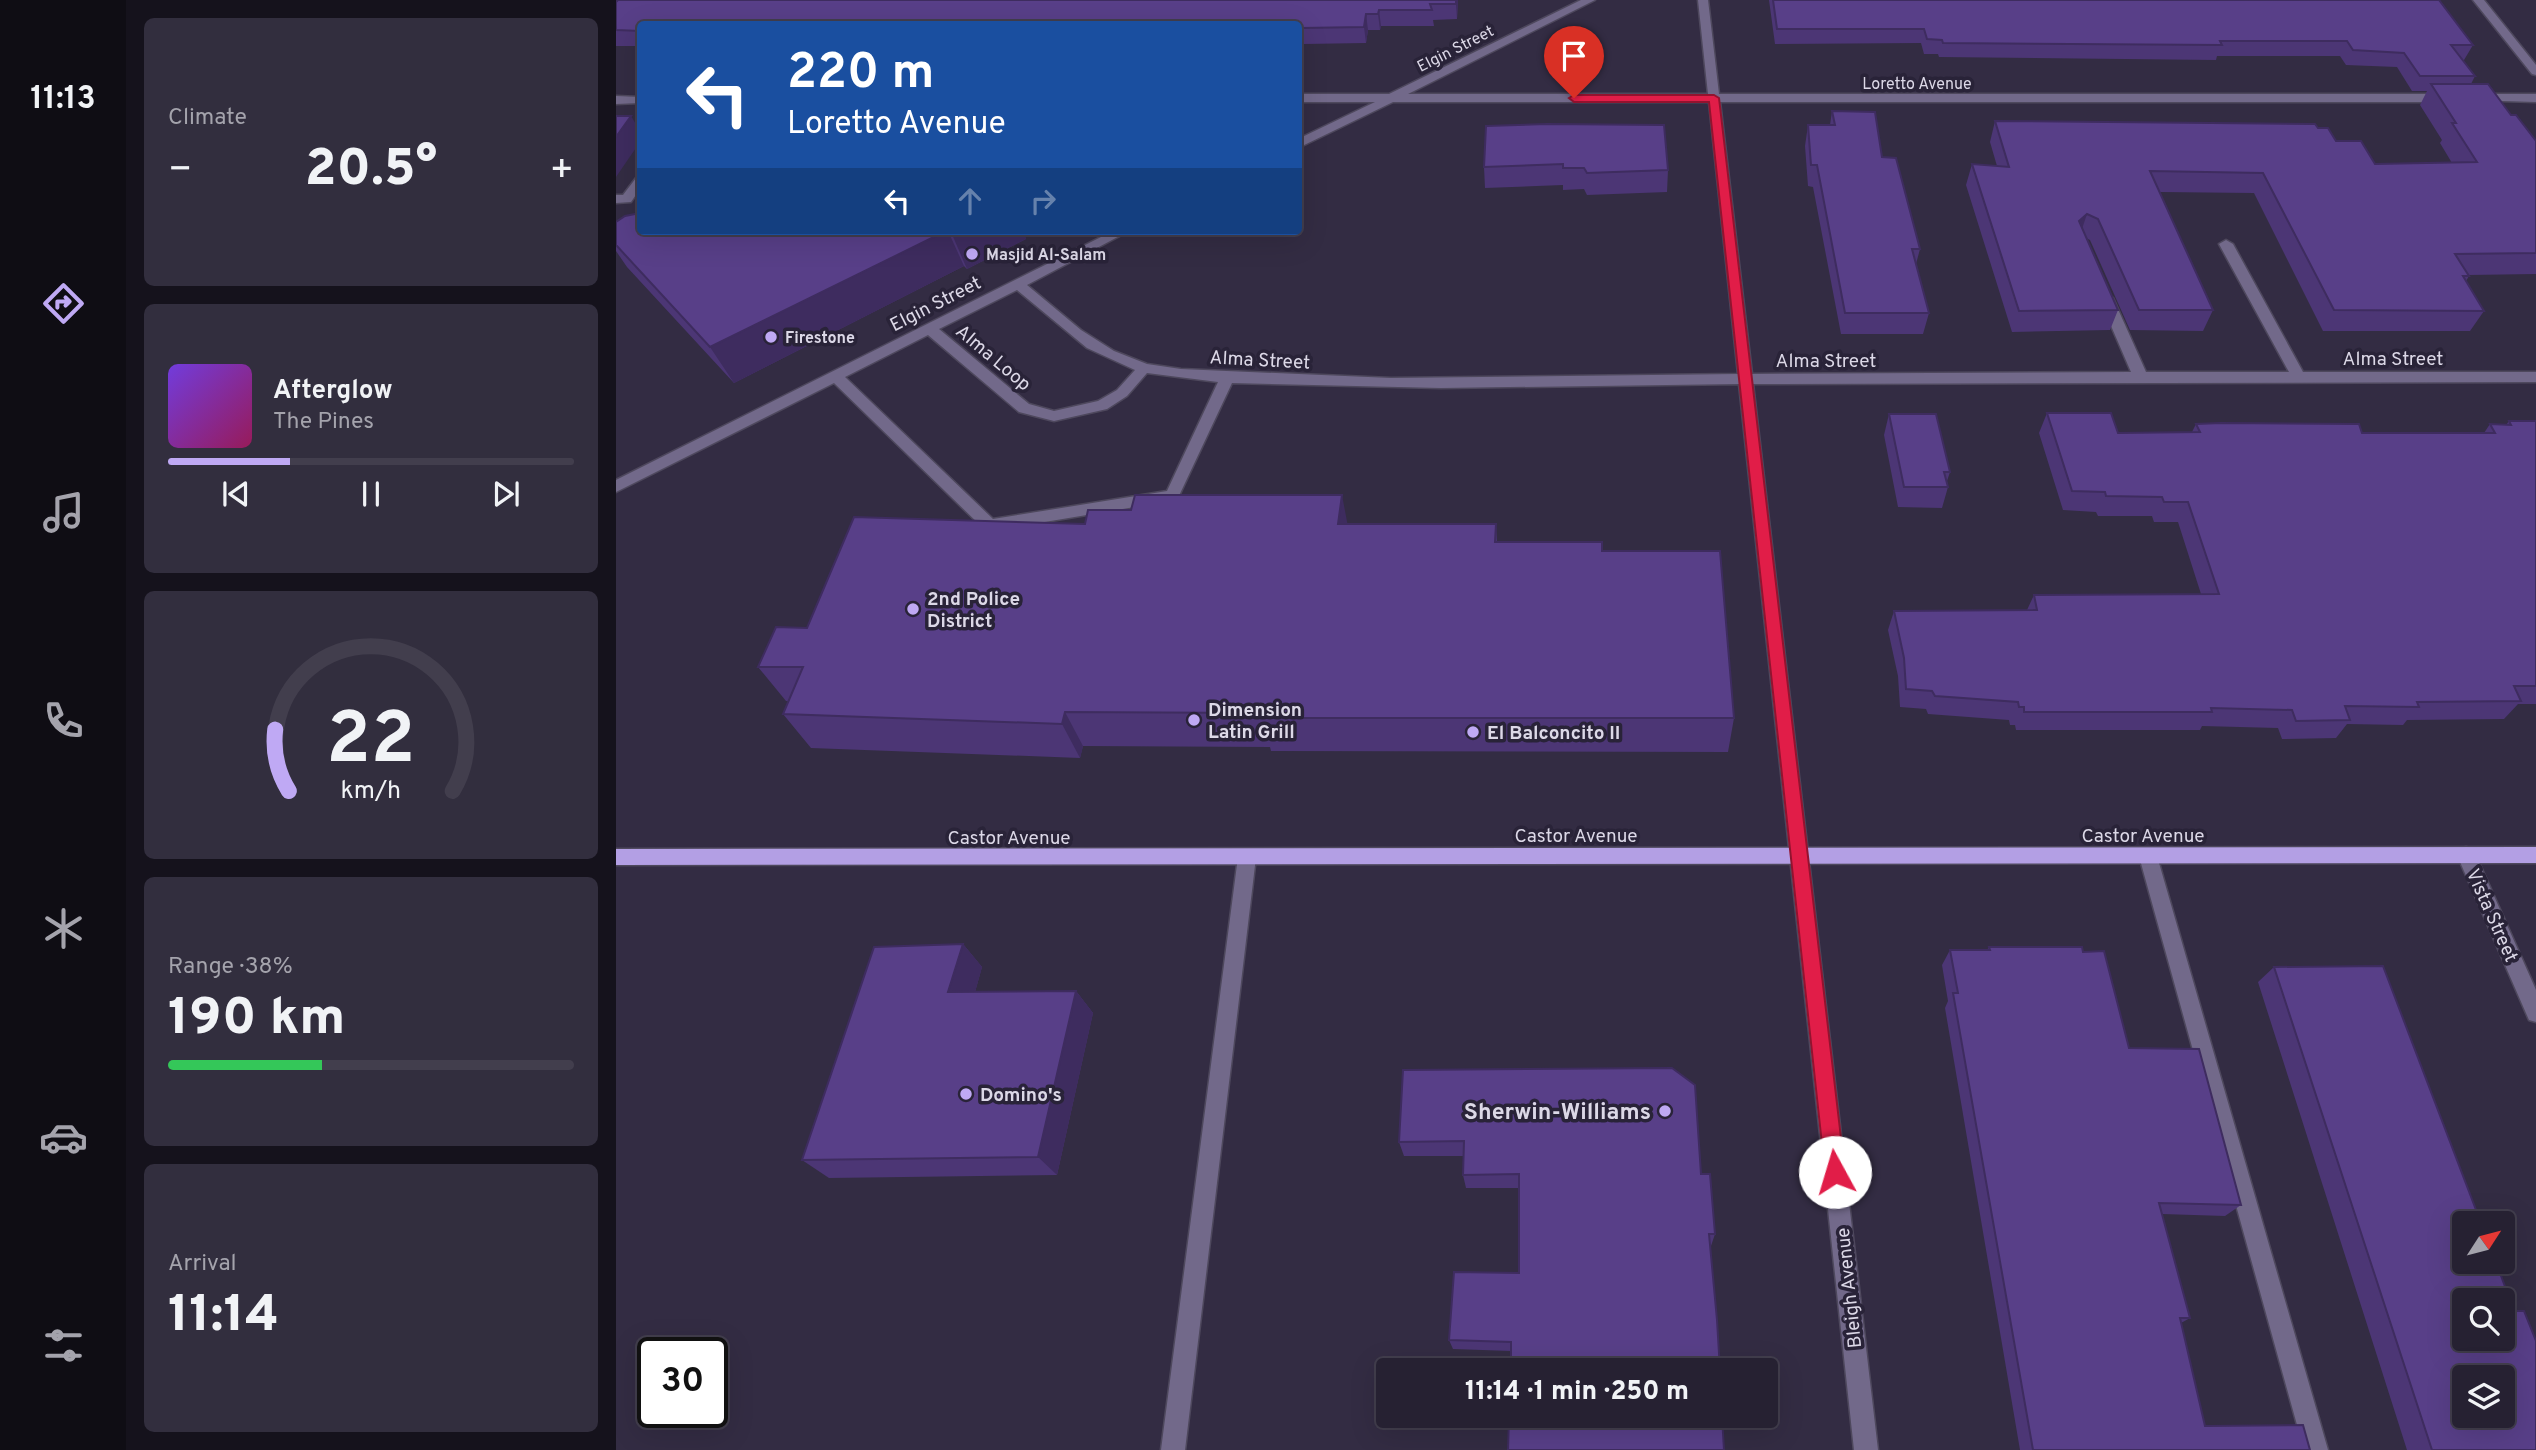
<!DOCTYPE html>
<html lang="en">
<head>
<meta charset="utf-8">
<style>
	:root { --surface:#262132; --page:#322e3e; --text:#f1f3f6; --muted:#a4a3ac; --line:#423e4d; --accent:#bfa9f4 }
	body { margin:0; font-family:Overpass,sans-serif; background:var(--page); color:var(--text); height:100vh; display:flex; flex-direction:column; font-size:26px; white-space:nowrap }
	* { box-sizing:border-box; margin:0 }
	p { font-size:23px; color:var(--muted) }
	.icon { flex:none; width:38px; height:38px; fill:none; stroke:currentColor; stroke-width:2; stroke-linecap:round; stroke-linejoin:round }
	.map { position:relative; flex:1; overflow:hidden }
	.side { display:flex; flex-direction:column; gap:18px; padding:18px; background:#15121c; width:490px }
	.side>* { flex:none }
	.banner { position:absolute; left:21px; top:21px; width:665px; height:214px; border-radius:7px; box-shadow:0 7px 28px #0002,0 0 0 2px var(--line); background:#1a4fa0; color:#fff; overflow:hidden }
	.needle { width:46px; rotate:54deg }
	.fabs { position:absolute; left:1836px; top:1211px; display:grid; gap:14px }
	.fabs a { display:grid; place-items:center; width:63px; height:63px; border-radius:7px; background:var(--surface); box-shadow:0 7px 28px #0002,0 0 0 2px var(--line); font-size:35px }
	.speed { position:absolute; left:21px; top:1337px; display:flex; gap:14px; font-size:35px; font-weight:700; text-align:center }
	.speed>* { display:grid; place-content:center; width:91px; height:91px; border-radius:50%; background:var(--surface); box-shadow:0 7px 28px #0002,0 0 0 2px var(--line); line-height:1 }
	.speed .limit { border:4px solid #111; border-radius:10px; background:#fff; color:#111 }
	.pin { position:absolute; display:grid; place-items:center; width:60px; height:60px; color:#fff; margin:-72px -30px; border-radius:50% 50% 50% 0; rotate:-45deg; box-shadow:0 0 7px #0007 }
	.pin .icon { rotate:45deg }
	.me { position:absolute; width:77px; margin:-38px; rotate:354deg; stroke-linejoin:round; filter:drop-shadow(0 0 5px #0008) }
	.turn { display:flex; align-items:center; gap:24px; height:147px; padding:0 35px; font-size:32px }
	.turn .icon { width:91px; height:91px; stroke-width:2.5 }
	.turn b { display:block; font-size:49px; line-height:60px }
	.lanes { display:flex; align-items:center; height:66px; padding:0 35px; background:#0003; justify-content:center; gap:35px; direction:ltr }
	.lanes .off { opacity:.35 }
	.big { font-size:52px; font-weight:800; line-height:1.1 }
	.side .widget { flex:1; display:flex; flex-direction:column; justify-content:center; gap:10px; min-width:0; padding:0 24px; border-radius:10px; background:var(--page) }
	.side .dial { align-items:center; gap:0 }
	.dial svg { height:182px; overflow:visible; fill:none; stroke:var(--line); stroke-width:7; stroke-linecap:round; text-anchor:middle }
	.dial text { fill:var(--text); stroke:none }
	.song { display:flex; align-items:center; gap:21px }
	.cover { width:84px; height:84px; border-radius:10px; background:linear-gradient(135deg,hsl(260 70% 55%),hsl(330 70% 35%)) }
	.played { height:7px; border-radius:4px; background:linear-gradient(90deg,var(--accent) 30%,var(--line) 30%) }
	.keys { display:flex; justify-content:space-around; direction:ltr }
	.heat { display:flex; justify-content:space-between; align-items:center; font-size:38px; direction:ltr }
	.charge { height:10px; border-radius:5px; background:linear-gradient(90deg,#34c759 38%,var(--line) 0) }
	.trip { position:absolute; left:760px; top:1358px; width:402px; height:70px; border-radius:7px; background:var(--surface); box-shadow:0 7px 28px #0002,0 0 0 2px var(--line); font-weight:800; line-height:70px; text-align:center }
	main { display:flex; flex:1; min-height:0 }
	.menu { display:flex; flex-direction:column; width:126px; justify-content:space-around; align-items:center; background:#0f0d14; color:var(--muted) }
	.menu .icon { width:49px; height:49px }
	.menu .on { color:var(--accent) }
	.menu b { font-size:32px; color:var(--text) }
	.map>svg:first-child { display:block }
</style>
</head>
<body>
<main>
<nav class="menu">
<b>11:13</b>
<svg class="icon on" aria-label="directions" viewBox="0 0 24 24"><path d="M12 3l9 9-9 9-9-9zM9 14v-3h6M13 9l2 2-2 2"/></svg>
<svg class="icon" aria-label="music" viewBox="0 0 24 24"><path d="M9 18V5l10-2v13"/><circle cx="6" cy="18" r="3"/><circle cx="16" cy="16" r="3"/></svg>
<svg class="icon" aria-label="phone" viewBox="0 0 24 24"><path d="M5 4h4l2 5-3 2q2 4 5 5l2-3 5 2v4C11 20 4 13 5 4z"/></svg>
<svg class="icon" aria-label="climate" viewBox="0 0 24 24"><path d="M12 3v18M4 7l16 10M4 17L20 7"/></svg>
<svg class="icon" aria-label="car" viewBox="0 0 24 24"><path d="M5 17H2v-5l4-1 3-4h7l3 4 3 1v5h-3M9 17h6M6 11h13"/><circle cx="7" cy="17" r="2"/><circle cx="17" cy="17" r="2"/></svg>
<svg class="icon" aria-label="filters" viewBox="0 0 24 24"><path d="M4 7h16M4 17h16"/><circle cx="9" cy="7" r="2"/><circle cx="15" cy="17" r="2"/></svg>
</nav>
<section class="side">
<div class="widget"><p>Climate</p>
<div class="heat"><a>−</a><b class="big">20.5°</b><a>+</a></div>
</div>
<div class="widget">
<div class="song"><i class="cover"></i><div><b>Afterglow</b><p>The Pines</p></div></div>
<div class="played"></div>
<div class="keys"><svg class="icon" aria-label="previous" viewBox="0 0 24 24"><path d="M18 5L8 12l10 7zM5 5v14"/></svg><svg class="icon" aria-label="pause" viewBox="0 0 24 24"><path d="M8 5v14M16 5v14"/></svg><svg class="icon" aria-label="next" viewBox="0 0 24 24"><path d="M6 5l10 7-10 7zM19 5v14"/></svg></div>
</div>
<div class="widget dial"><svg viewBox="0 0 100 80">
<path d="M14 69A42 42 0 1 1 86 69"/>
<path d="M14 69A42 42 0 0 1 8 42" stroke="#bfa9f4"/>
<text x="50" y="56" font-size="32" font-weight="700">22</text>
<text x="50" y="72" font-size="11">km/h</text>
</svg></div>
<div class="widget"><p>Range · 38%</p><b class="big">190 km</b><div class="charge"></div></div>
<div class="widget"><p>Arrival</p><b class="big">11:14</b></div>
</section>
<div class="map">
<svg width="1920" height="1450" viewBox="0 0 1920 1450">
	<rect width="100%" height="100%" fill="#332c43"/>
	<g fill="none" stroke-linecap="round" stroke-linejoin="round">
		<g stroke="#4e485d" stroke-width="3">
			<path id="minor" d="M965,0H979L792,94H1092L1082,0H1092L1103,94H1830L1836,98L1830,102H1104L1136,374L1515,372L1483,298L1490,294L1497,298L1530,372H1673L1603,244L1610,240L1617,244L1687,372H1920V382L1137,384L1262,1450H1238L1123,384L825,388L616,383L561,500L374,531L368,529L218,383L0,492V480L497,231H513L411,285L465,330L498,351L531,364L565,369L775,378L1122,374L1093,102H777L682,148V139L759,102H682V94H773ZM401,290L471,348L519,370L501,390L482,401L438,411L413,404L323,329ZM312,335L403,412L438,421L491,409L511,396L531,373L602,382L551,491L377,519L229,377Z
				M1857,0H1868L1920,65V75L1916,74Z
				M1858,94H1920V102L1854,100L1852,98Z
				M0,96L24,97V103L0,104Z
				M24,177V189L15,202L0,203V195H7L20,178Z
				M1850,847L1857,849L1920,990V1022L1913,1020L1841,855L1843,849Z
				M1532,848L1539,850L1541,856L1712,1450H1688L1523,856L1525,850Z
				M631,849L638,851L640,857L569,1450H545L622,857L624,851Z"/>
		</g>
		<g stroke="#4e485d" stroke-width="3">
			<path id="major" d="M1920,847V863L0,865V849Z"/>
		</g>
		<use href="#minor" fill="#72698a" fill-rule="evenodd"/>
		<use href="#major" fill="#b39fe4" fill-rule="evenodd"/>
	</g>
	<path fill="#4c3675" d="M842,0L841,19L817,20L818,26H765L764,30H752L750,43L688,44L687,50H682V24H24V46H0V2Z
		M1153,0H1823L1857,45L1848,60H1846L1859,76L1855,84L1895,115L1920,141V274L1852,275L1853,276L1850,281L1868,311L1854,331H1707L1638,193L1544,192L1597,310L1587,331L1514,330L1474,240L1470,238L1502,310L1494,330L1396,332L1350,185L1356,164L1381,166L1374,142L1379,121L1702,128L1720,141L1759,164L1836,163L1824,143L1826,140L1804,105L1811,91H1796L1781,67L1730,65L1724,56H1601L1600,60L1323,57L1322,54H1308L1305,43L1159,44Z
		M1216,111L1266,157L1304,249L1300,264L1313,313L1307,334H1225L1197,187L1192,186L1189,146L1192,125H1214Z
		M870,126L1052,170L1051,192L971,195L968,189L947,190V185L869,188L868,167Z
		M0,222L24,231H407L410,239L351,269L348,266L118,383L11,267L0,251Z
		M1431,413L1502,433L1576,432L1580,424L1746,433H1868L1874,424L1890,425L1893,421H1920V704H1902L1888,719L1791,720L1787,725L1731,724L1720,738L1666,739L1662,728L1586,726L1584,730H1400L1399,725H1394L1393,720L1312,714L1310,709L1284,707L1282,676L1272,630L1278,611L1411,610L1418,595L1585,594L1562,522H1538L1536,516H1482L1480,512L1447,510L1423,433Z
		M1273,414L1334,472L1331,481L1332,487L1326,508L1282,507L1268,435Z
		M469,524H880L881,542L986,551L1118,718L1112,752L655,751L654,747L467,746L464,758L195,748L167,714L172,701H170L142,667L191,628Z
		M347,944L366,967L359,992L460,991L477,1013L441,1175L213,1178L186,1160Z
		M1373,947L1467,952L1513,1048L1625,1205L1609,1216L1546,1214L1574,1318L1565,1323L1589,1426L1694,1450H1404L1329,1008L1332,1001L1326,965L1334,950H1371Z
		M1658,967L1898,1311L1920,1450H1791L1642,982Z
		M787,1070L1085,1174L1099,1234L1095,1246L895,1351L837,1349L833,1340L903,1273V1188H850L847,1175L848,1156H788L783,1142Z"/>
	<path fill="#3e2c5f" d="M840,0H842L841,19L840,4Z
		M763,10L765,26L764,30L762,14Z
		M750,14L752,30L750,43L748,27Z
		M686,28L688,44L687,50L684,34Z
		M15,116L24,131V142L0,177V137Z
		M1471,214L1464,235L1463,221Z
		M330,231H332L348,266L118,383L94,347Z
		M338,231H407L410,239L351,269L335,232Z
		M726,495L733,532L722,524Z
		M449,712L467,746L464,758L446,724Z
		M347,944L366,967L353,1014L332,992Z
		M460,991L477,1013L441,1175L422,1157Z"/>
	<path fill="#583f88" stroke="#3e2c5f" stroke-width="2" fill-rule="evenodd" d="M2,0H840V4H814L816,10H763L762,14H750L748,27L686,28L684,34H682V24H24V31L0,30V2Z
		M1157,0H1823L1857,45H1835L1859,76H1804L1788,53L1737,50L1731,41H1604L1606,45L1327,43L1326,40L1311,39L1308,29H1161Z
		M1815,84H1872L1895,115H1900L1920,141V253L1839,254L1853,276H1847L1868,311L1718,310L1647,173L1534,171L1597,310H1523L1482,219L1471,214L1463,221L1502,310L1403,311L1356,164L1393,167L1379,121L1699,124L1702,128H1712L1720,141H1745L1759,164L1861,162L1836,123H1840Z
		M1216,111L1259,112L1266,157L1280,158L1304,249H1296L1313,313H1229L1201,165H1195L1192,125H1219Z
		M0,116H15L0,137Z
		M931,124L1048,125L1052,170L971,173L968,168H947V164L868,167L870,126Z
		M24,213V231H330L94,347L0,245V222L9,216Z
		M1431,413H1495L1502,433L1584,432L1580,424L1605,423L1743,424L1746,433H1879L1874,424L1895,425L1893,421H1920V686H1898L1905,701L1801,702L1803,707L1729,706L1734,720L1680,721L1676,710L1595,708L1596,712H1408V707H1403L1402,702L1319,696L1316,691L1290,689L1288,658L1278,611L1421,610L1418,595L1603,594L1572,502H1548L1546,497L1490,496L1489,492L1456,491Z
		M1273,414H1320L1334,472H1328L1332,487H1288Z
		M519,495H726L722,524H880L879,542H986V551H1104L1118,718H644L645,713L449,712L446,724L167,714L187,667H142L160,627L191,628L238,517L469,524L472,510H515Z
		M347,944L332,992L460,991L422,1157L186,1160L258,947Z
		M1373,947H1466L1467,952L1488,951L1513,1048L1583,1049L1625,1205L1543,1203L1574,1318H1564L1589,1426L1687,1425L1694,1450H1417L1337,993H1342L1334,950H1374Z
		M1767,966L1865,1223H1848V1262H1880L1898,1311H1908L1920,1341V1450H1816L1658,967ZM1848,1300H1886V1339H1848ZM1848,1377H1886V1416H1848Z
		M1056,1068L1079,1085L1085,1174H1094L1099,1234H1093L1101,1320L1104,1370H895V1342L833,1340L838,1272L903,1273V1174L847,1175L848,1141L783,1142L787,1070Z
		M893,1416H1106L1108,1450H892Z"/>
	<path fill="#e11d48" stroke="#92132f" stroke-width="2" d="M1098,95L1103,98L1229,1172L1226,1179L1219,1182L1212,1179L1209,1172L1093,102H958L953,98L958,95Z"/>
	<g fill="#bfa9f4" stroke="#292338" stroke-width="2.5">
		<circle cx="356" cy="254" r="7"/>
		<circle cx="155" cy="337" r="7"/>
		<circle cx="297" cy="609" r="7"/>
		<circle cx="578" cy="720" r="7"/>
		<circle cx="857" cy="732" r="7"/>
		<circle cx="350" cy="1094" r="7"/>
		<circle cx="1049" cy="1111" r="7"/>
	</g>
	<g text-anchor="middle" stroke-width="7" stroke-linejoin="round" paint-order="stroke">
		<g font-size="16" fill="#dcd8e7" stroke="#292338">
			<text transform="translate(839 48) rotate(-27)" y="6">Elgin Street</text>
			<text x="1301" y="89">Loretto Avenue</text>
		</g>
		<g font-size="16" font-weight="bold" fill="#dcd8e7" stroke="#292338" text-anchor="start">
			<text x="370" y="260">Masjid Al-Salam</text>
			<text x="169" y="343">Firestone</text>
		</g>
		<g font-size="19" fill="#dcd8e7" stroke="#292338">
			<text transform="translate(319 303) rotate(-27)" y="7">Elgin Street</text>
			<text transform="translate(378 357) rotate(40)" y="7">Alma Loop</text>
			<text x="1777" y="365">Alma Street</text>
			<text transform="translate(644 359) rotate(3)" y="7">Alma Street</text>
			<text x="1210" y="367">Alma Street</text>
			<text x="960" y="842">Castor Avenue</text>
			<text x="1527" y="842">Castor Avenue</text>
			<text x="393" y="844">Castor Avenue</text>
			<text transform="translate(1877 915) rotate(66)" y="7">Vista Street</text>
			<text transform="translate(1232 1288) rotate(-96)" y="7">Bleigh Avenue</text>
		</g>
		<g font-size="19" font-weight="bold" fill="#dcd8e7" stroke="#292338" text-anchor="start">
			<text x="311" y="605">2nd Police<tspan x="311" dy="22">District</tspan></text>
			<text x="592" y="716">Dimension<tspan x="592" dy="22">Latin Grill</tspan></text>
			<text x="871" y="739">El Balconcito II</text>
			<text x="364" y="1101">Domino's</text>
		</g>
		<g font-size="23" font-weight="bold" fill="#dcd8e7" stroke="#292338" text-anchor="end">
			<text x="1035" y="1119">Sherwin-Williams</text>
		</g>
	</g>
</svg>
<div class="fabs">
<a><svg class="needle" viewBox="-14 -14 28 28"><path d="M0-13l5 13h-10z" fill="#e53935"/><path d="M0 13l5-13h-10z" fill="#a4a3ac"/></svg></a>
<a><svg class="icon" aria-label="search" viewBox="0 0 24 24"><circle cx="10" cy="10" r="6"/><path d="M15 15l6 6"/></svg></a>
<a><svg class="icon" aria-label="layers" viewBox="0 0 24 24"><path d="M12 4l9 5-9 5-9-5zM3 14l9 5 9-5"/></svg></a>
</div>
<div class="speed"><div class="limit">30</div></div>
<div class="pin" style="left:958px;top:98px;background:#d93025"><svg class="icon" aria-label="arrive" viewBox="0 0 24 24"><path d="M6 21V4h12l-3 4 3 4H6"/></svg></div>
<svg class="me" style="left:1219px;top:1172px" viewBox="-20 -20 40 40"><circle r="19" fill="#fff"/><path d="M0-13L10 11 0 6-10 11z" fill="#e11d48"/></svg>
<div class="trip">11:14 · 1 min · 250 m</div>
<div class="banner">
<div class="turn"><svg class="icon" aria-label="left" viewBox="0 0 24 24"><path d="M17 20v-9H6M10 6l-5 5 5 5"/></svg><div><b>220 m</b>Loretto Avenue</div></div>
<div class="lanes"><svg class="icon" aria-label="left" viewBox="0 0 24 24"><path d="M17 20v-9H6M10 6l-5 5 5 5"/></svg><svg class="icon off" aria-label="ahead" viewBox="0 0 24 24"><path d="M12 20V5M6 11l6-6 6 6"/></svg><svg class="icon off" aria-label="right" viewBox="0 0 24 24"><path d="M7 20v-9h11M14 6l5 5-5 5"/></svg></div>
</div>
</div>
</main>
</body>
</html>
